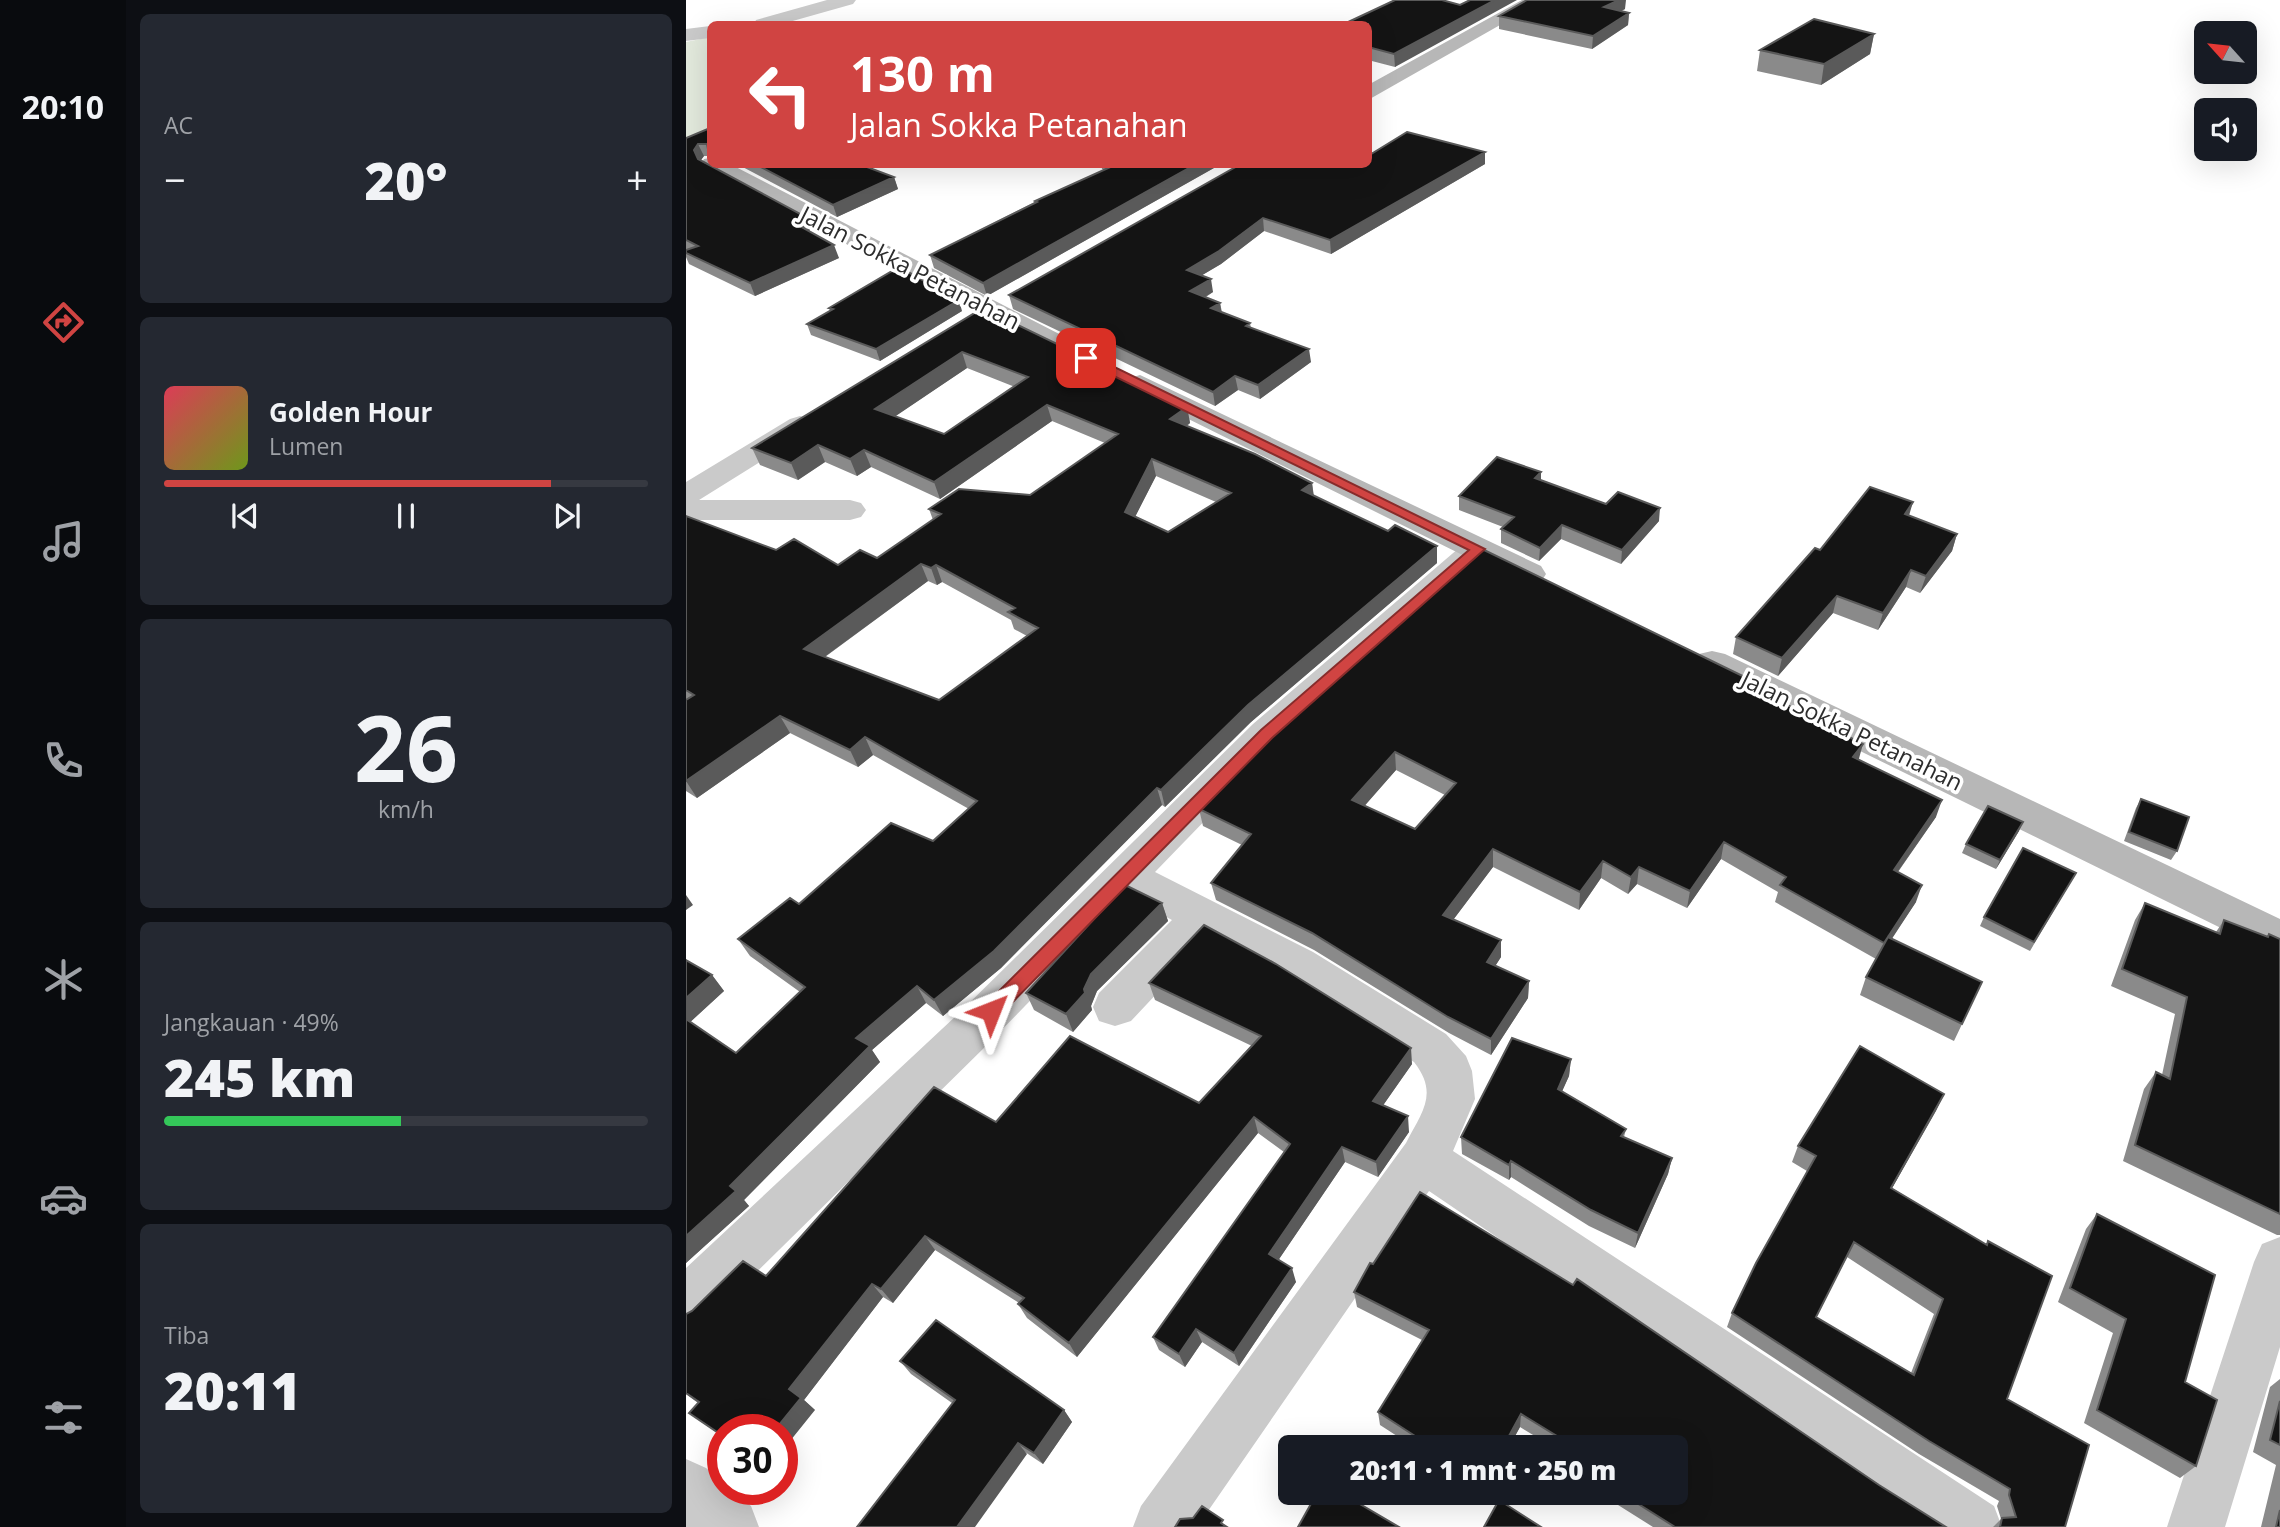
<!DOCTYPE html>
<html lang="id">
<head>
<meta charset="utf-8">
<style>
	:root { --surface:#171b24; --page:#242831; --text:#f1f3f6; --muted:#9ea1a6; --line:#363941; --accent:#d04442 }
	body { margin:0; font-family:"Open Sans",sans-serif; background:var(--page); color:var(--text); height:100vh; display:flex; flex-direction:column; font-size:26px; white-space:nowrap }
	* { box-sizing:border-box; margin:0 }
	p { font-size:23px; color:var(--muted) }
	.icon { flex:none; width:38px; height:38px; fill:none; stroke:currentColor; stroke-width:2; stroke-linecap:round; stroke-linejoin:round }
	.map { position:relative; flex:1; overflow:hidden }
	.side { display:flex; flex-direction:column; gap:14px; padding:14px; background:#0d0f14; width:560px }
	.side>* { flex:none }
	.banner { position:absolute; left:21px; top:21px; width:665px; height:147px; border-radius:10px; box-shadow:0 7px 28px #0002; background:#d04442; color:#fff; overflow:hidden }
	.needle { width:46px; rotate:297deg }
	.buttons { position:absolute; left:1508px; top:21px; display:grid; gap:14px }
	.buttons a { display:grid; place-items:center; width:63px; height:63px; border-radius:10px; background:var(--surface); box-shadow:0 7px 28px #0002; font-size:35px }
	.speed { position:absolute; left:21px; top:1414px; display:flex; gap:14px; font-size:35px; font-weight:700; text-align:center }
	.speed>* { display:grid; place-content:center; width:91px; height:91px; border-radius:50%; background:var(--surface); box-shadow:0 7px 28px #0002; line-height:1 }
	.speed .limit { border:10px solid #d22; background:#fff; color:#111 }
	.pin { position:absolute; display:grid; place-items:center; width:60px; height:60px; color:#fff; margin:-30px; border-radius:14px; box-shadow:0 4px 10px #0006 }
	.me { position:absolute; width:77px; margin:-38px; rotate:45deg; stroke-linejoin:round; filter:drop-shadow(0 0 5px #0008) }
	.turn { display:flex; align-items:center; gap:24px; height:147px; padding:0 28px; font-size:32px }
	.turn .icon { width:91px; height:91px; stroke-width:2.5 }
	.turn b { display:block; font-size:49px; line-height:60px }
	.big { font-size:52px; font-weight:800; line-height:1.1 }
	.side .widget { flex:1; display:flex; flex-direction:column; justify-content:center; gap:10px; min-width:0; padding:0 24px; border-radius:10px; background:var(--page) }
	.side .dial { align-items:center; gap:0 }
	.dial b { font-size:91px; line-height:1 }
	.song { display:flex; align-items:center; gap:21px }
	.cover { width:84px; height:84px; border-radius:10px; background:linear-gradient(135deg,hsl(350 70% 55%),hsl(80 70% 35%)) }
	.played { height:7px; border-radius:4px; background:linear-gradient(90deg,var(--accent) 80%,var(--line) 80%) }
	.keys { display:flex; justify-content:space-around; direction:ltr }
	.heat { display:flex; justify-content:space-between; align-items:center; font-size:38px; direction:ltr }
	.charge { height:10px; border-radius:5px; background:linear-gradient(90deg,#34c759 49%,var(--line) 0) }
	.trip { position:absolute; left:592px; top:1435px; width:410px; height:70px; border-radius:10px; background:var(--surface); box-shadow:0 7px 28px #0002; font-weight:800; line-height:70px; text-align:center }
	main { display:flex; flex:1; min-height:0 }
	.menu { display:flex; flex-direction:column; width:126px; justify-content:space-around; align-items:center; background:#090b0e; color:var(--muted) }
	.menu .icon { width:49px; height:49px }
	.menu .selected { color:var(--accent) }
	.menu b { font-size:32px; color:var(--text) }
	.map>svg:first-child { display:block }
</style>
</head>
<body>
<main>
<nav class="menu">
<b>20:10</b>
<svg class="icon selected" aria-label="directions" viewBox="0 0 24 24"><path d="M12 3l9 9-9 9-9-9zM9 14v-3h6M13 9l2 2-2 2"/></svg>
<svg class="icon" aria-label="music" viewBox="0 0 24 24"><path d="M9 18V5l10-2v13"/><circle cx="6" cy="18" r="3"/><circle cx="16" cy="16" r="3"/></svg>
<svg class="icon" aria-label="phone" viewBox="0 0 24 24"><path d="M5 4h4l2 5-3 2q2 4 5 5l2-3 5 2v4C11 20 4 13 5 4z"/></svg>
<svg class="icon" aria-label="climate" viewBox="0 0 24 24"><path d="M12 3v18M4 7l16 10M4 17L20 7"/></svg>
<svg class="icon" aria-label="car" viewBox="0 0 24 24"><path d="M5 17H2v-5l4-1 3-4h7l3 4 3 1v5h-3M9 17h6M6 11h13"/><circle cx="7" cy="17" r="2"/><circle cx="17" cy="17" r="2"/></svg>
<svg class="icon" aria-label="filters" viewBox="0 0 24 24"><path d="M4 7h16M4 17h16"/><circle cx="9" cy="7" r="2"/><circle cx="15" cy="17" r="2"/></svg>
</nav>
<section class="side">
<div class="widget"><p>AC</p>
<div class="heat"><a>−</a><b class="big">20°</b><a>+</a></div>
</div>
<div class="widget">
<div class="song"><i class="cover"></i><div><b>Golden Hour</b><p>Lumen</p></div></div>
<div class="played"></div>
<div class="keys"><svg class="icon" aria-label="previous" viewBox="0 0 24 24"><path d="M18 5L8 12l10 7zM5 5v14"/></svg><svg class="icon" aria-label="pause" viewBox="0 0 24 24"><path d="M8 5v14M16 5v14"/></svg><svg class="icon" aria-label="next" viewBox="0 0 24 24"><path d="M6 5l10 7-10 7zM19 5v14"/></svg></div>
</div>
<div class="widget dial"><b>26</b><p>km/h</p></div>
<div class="widget"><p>Jangkauan · 49%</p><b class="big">245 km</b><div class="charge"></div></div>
<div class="widget"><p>Tiba</p><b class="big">20:11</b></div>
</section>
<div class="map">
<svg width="1594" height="1527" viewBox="0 0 1594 1527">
	<rect width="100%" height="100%" fill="#fff"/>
	<path fill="#e2e9dc" d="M24,37V155L0,142V42Z"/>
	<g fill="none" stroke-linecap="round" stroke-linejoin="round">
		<path fill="#cacaca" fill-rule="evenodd" d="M141,0H170L167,4L96,24H68L70,20Z
			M24,26V38L0,41V29Z
			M114,416L124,419L129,425L124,431L13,500H164L175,503L180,510L175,517L164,520H0V482L104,419Z
			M792,539L804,542L808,549L804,556L593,744L469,872L627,952L760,1034L780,1056L786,1071L789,1099L767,1151L1308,1506L1316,1527H1236L743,1191L511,1527H447L455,1506L720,1143C736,1112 753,1094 728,1062L595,978L522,939L445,1021L429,1026L413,1021L407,1007L413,993L486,920L444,898L303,1043L19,1323L0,1330V1268L271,1015L567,724L780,542Z
			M1594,1237V1347L1539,1527H1481L1568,1262L1576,1244Z
			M0,1459L20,1468L37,1482V1489H45L65,1506L73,1527H0Z"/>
		<path fill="#b7b7b7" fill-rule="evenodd" d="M836,0H858L682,100V85Z
			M24,158V164H44L381,338L385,344L381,350L371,352L361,350L18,169L15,164L18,159Z
			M454,375L855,566L860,574L855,582L843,585L831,582L444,390L440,384L444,378Z
			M1026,651L1039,654L1594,919V957L1013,672L1008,663L1013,654Z"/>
	</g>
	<path fill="#8a8a8a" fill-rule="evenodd" d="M774,5L709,67L682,60V24Z
		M939,9L935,11L943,13L942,25L906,49L813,29V16Z
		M1188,34L1184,54L1135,85L1071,71L1074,50Z
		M24,128V156H18L14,160L125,229L123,231L153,258L69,296L3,264L0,257V138Z
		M51,164H173L208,177L212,189L151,217Z
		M415,164H535L301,296L248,268L244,255L349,202V201L418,170L416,169Z
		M555,164H799L645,254L578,231L535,264L516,275L527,292L520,297L534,303L536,312L564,323L565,328L625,362L574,399L552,390L529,406L327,309L323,295Z
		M143,308L276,311L194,361L125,335L121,324L144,311Z
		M297,308L501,407L504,423L501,426L626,483L628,496L751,563L565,722L479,807L476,805L315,968L257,1016L240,1003L186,1050L194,1062L58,1200L63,1206L0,1263V960L26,975L38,991L4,1022L50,1053L114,992L64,956L52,939L113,904L247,841L283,809L187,755L172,767L104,733L11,798L0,791V516L90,550L152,565L191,558L247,520L243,509L344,495L419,443L366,421L254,499L185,467L171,476L139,462L112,480L74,465L66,448ZM281,368L329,387L258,434L209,416ZM470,476L530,502L482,532L449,516ZM242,581L251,585L256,582L325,620L328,629L341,636L253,700L139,657Z
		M855,472V480L920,504L973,521L935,564L875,539L853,561L815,543V529L817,527L773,510V496Z
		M1223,516L1271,534L1266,551L1234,593L1220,587L1192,630L1147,613L1092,676L1047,654L1050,637L1134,550Z
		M1073,684L1072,688L1080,692L1079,694L1173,760L1250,817L1212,872L1230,902L1205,939L1296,982L1268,1041L1174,995L1180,977L1190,959L1089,902L1092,892L1035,859L1001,908L951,884L942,894L915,878L893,910L807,867L767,920L815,940V957L809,966L843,981L842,998L805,1055L763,1033L628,950L530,900L525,883L556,845L517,826L513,809L592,728ZM710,770L759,795L729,829L678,806Z
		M1455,799L1491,851L1485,860L1438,841L1450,808Z
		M1333,831L1310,869L1276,853L1280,844Z
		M1390,873L1344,951L1294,926L1298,917Z
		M476,903L482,921L411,991L405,1006L406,1010L387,1032L348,1010L340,993Z
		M1459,903L1530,932L1538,920L1581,937L1583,934L1594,939V1235H1591L1437,1161L1458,1089L1470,1072L1476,1075L1489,1014L1425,986L1449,920Z
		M463,983L726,1064L697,1105L723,1132L692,1177L659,1162L593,1259L610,1282L553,1366L516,1342L499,1367L473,1350L467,1337L598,1152L572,1133L391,1357L341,1318L332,1304L333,1303L249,1250L207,1303L197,1297L118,1400L129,1410L37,1430V1437L3,1413L12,1403L0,1394V1314L80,1276L310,1122L513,1103L566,1046L469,1000Z
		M885,1059L883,1076L876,1091L940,1129L938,1137L986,1158L982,1174L949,1248L903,1226L825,1177L823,1180L776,1154L775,1137Z
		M1258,1094L1206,1188L1300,1245L1302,1241L1321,1399L1379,1527H1307L1315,1519L1311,1506L1313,1501L1233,1454L1041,1327L1046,1313L1121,1171L1106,1162L1112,1146ZM1161,1257L1248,1314L1225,1373L1130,1317Z
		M1411,1214L1499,1382L1510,1466L1494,1478L1398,1423L1427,1333L1372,1302L1400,1229Z
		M668,1292L1193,1485L1260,1527H967L913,1493H989V1447H867L834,1427L823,1447H728L694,1425L692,1412L736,1340L671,1307Z
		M214,1361L378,1410L386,1422L357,1464L266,1403L225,1374Z
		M1594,1379V1527H1575L1590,1465L1567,1452L1584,1387Z"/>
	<path fill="#5a5a5a" d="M809,0H831L709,67L708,54Z
		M933,0H940L939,9L917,20L918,7Z
		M943,13L942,25L906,49L907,36Z
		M1188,34L1184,54L1135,85L1138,64Z
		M12,144L18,156L13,163L8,150Z
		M799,152V164L645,254L644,240Z
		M510,164H535L301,296L297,283Z
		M208,177L212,189L151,217L147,205Z
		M120,217L125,229L115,237L110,224Z
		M577,218L578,231L535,264L503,283L501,270Z
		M148,245L153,258L69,296L64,283Z
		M525,279L527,292L507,304L504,291Z
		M273,300L276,311L194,361L190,349Z
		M534,303L536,316L525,308Z
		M623,349L625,362L574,399L572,385Z
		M276,352L281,368L195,426L189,409Z
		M549,376L552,390L529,406L527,392Z
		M361,405L366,421L254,499L248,482Z
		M501,407L504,423L487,435L484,419Z
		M132,445L139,462L112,480L105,463Z
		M178,450L185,467L171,476L164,459Z
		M466,459L470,476L443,529L439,512Z
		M855,472V485L849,478Z
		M626,483L628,500L616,490Z
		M1227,502L1222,519L1219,514Z
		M974,508L973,521L935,564L936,550Z
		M876,525L875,539L853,561L854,548Z
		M1271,534L1266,551L1234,593L1240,576Z
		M751,546V563L565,722L479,807L475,790L562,705Z
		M235,564L242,581L126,666L118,649Z
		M250,565L256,582L251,585L245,568Z
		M1225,570L1220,587L1192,630L1197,613Z
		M1151,596L1147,613L1092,676L1096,658Z
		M94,716L104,733L11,798L0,781Z
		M179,737L187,755L172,767L164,750Z
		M1177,744L1172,762L1167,757Z
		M709,752L710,770L668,818L666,800Z
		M471,788L476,805L315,968L257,1016L248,1000Z
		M1256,800L1250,817L1201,887L1208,870Z
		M1337,822L1333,831L1310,869L1314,860Z
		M1038,842L1035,859L1001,908L1004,891Z
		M807,849V867L758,932L757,915Z
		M917,861L915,878L893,910L894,892Z
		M953,867L951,884L942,894L945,877Z
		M1236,885L1230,902L1192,960L1198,943Z
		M0,895L7,905L0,910Z
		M476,903L482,921L411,991L405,1006L406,1010L387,1032L380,1014L398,989L405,974Z
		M815,940V957L801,979V962Z
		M26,975L38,991L0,1026V998Z
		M843,981L842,998L805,1055V1039Z
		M231,986L240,1003L186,1050L194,1062L58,1200L63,1206L0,1263V1236L170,1038Z
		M725,1048L726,1064L689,1117L687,1101Z
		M885,1059L883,1076L870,1105L872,1089Z
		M1258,1094L1250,1111L1197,1204L1205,1188Z
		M722,1116L723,1132L692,1177L690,1162Z
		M568,1117L572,1133L391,1357L383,1343Z
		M656,1147L659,1162L587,1268L583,1254Z
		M986,1158L982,1174L949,1248L952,1233Z
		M825,1161V1177L823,1180V1165Z
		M239,1236L249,1250L207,1303L195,1289Z
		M606,1268L610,1282L553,1366L548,1353Z
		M186,1284L197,1297L118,1400L129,1410L96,1451V1430H89L103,1389Z
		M510,1329L516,1342L499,1367L493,1354Z
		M378,1410L386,1422L357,1464L348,1453Z
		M835,1414L834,1427L823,1447H817Z
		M332,1443L341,1454L289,1527H271Z"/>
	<path fill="#141414" stroke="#5a5a5a" stroke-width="2" fill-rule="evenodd" d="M709,0H756L774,5L784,0H809L708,54L682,47V24H658Z
		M841,0H933L918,7L943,13L907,36L813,16Z
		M1128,19L1188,34L1138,64L1074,50Z
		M24,128V149H22L21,144H12L8,150L12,159L120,217L110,224L148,245L64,283L0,253V250L12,246L0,240V138Z
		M721,132L799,152L644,240L577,218L533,251L501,270L525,279L504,291L534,303L525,308L564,323L560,326L623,349L572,385L549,376L527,392L323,295L555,164H682V156Z
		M69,164H173L208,177L147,205Z
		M431,164H510L297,283L244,255L351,202L349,201Z
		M213,267L273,300L190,349L121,324L147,309L143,308Z
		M297,308L501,407L484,419L569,454L626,483L616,490L702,531L709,525L751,546L562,705L475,790L471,788L308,951L248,1000L231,986L170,1038L184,1046L44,1186L50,1191L0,1236V1019L50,1053L119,987L52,939L104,898L113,904L205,823L247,841L291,801L179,737L164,750L94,716L0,781V700L8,695L0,690V516L90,550L108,539L152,565L174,550L191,558L255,514L243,509L273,489L344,495L432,434L361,405L248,482L178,450L164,459L132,445L105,463L66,448ZM276,352L342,377L258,434L189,409ZM466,459L545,493L482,532L439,512ZM235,564L245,568L250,565L329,608L322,612L352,628L253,700L118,649Z
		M811,457L855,472L849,478L920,504L932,492L974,508L936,550L876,525L854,548L815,529L828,517L773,496Z
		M1184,487L1227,502L1219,514L1271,534L1240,576L1225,570L1197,613L1151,596L1096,658L1050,637L1129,548L1134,550Z
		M796,549L1073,684L1071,687L1080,692L1078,693L1177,744L1167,757L1256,800L1208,870L1236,885L1198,943L1094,885L1100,877L1038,842L1004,891L953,867L945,877L917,861L894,892L807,849L757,915L815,940L801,962L843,981L805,1039L762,1017L626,933L525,883L565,834L513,809L592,728ZM709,752L770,783L729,829L666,800Z
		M1455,799L1503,817L1491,851L1443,832Z
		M1302,806L1337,822L1314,860L1280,844Z
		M1337,848L1390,873L1348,942L1298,917Z
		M439,885L476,903L405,974L398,989L399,993L380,1014L340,993Z
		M1459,903L1534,934L1538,920L1582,937L1583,934L1594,939V1214L1449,1145L1470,1072L1484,1079L1501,997L1436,969Z
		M518,925L590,964L725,1048L687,1101L722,1116L690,1162L656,1147L583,1254L606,1268L548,1353L510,1329L493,1354L467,1337L604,1144L568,1117L383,1343L332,1304L338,1298L239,1236L195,1289L186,1284L103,1389L115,1398L89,1430H37V1436L3,1413L13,1402L0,1393V1314L6,1311L57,1261L80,1276L248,1087L310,1122L384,1036L513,1103L575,1036L463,983Z
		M1202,937L1296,982L1276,1024L1180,977Z
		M0,960L26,975L0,998Z
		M826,1038L885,1059L872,1089L940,1129L935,1136L986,1158L952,1233L905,1210L825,1161L823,1165L775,1137Z
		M1174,1046L1258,1094L1205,1188L1301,1245L1302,1241L1366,1276L1321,1399L1403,1445L1379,1527H1314L1316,1518L1330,1517L1323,1495L1324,1489L1243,1441L1046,1313L1070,1263L1130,1156L1112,1146ZM1168,1242L1257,1299L1228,1375L1130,1317Z
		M734,1192L887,1285L891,1279L1193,1485L1260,1527H989L935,1493H989V1447H889L835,1414L817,1447H746L692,1412L743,1330L668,1292L684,1263L687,1264Z
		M1411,1214L1529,1275L1499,1382L1531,1400L1510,1466L1411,1410L1440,1319L1384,1288Z
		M250,1320L378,1410L348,1453L332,1443L271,1527H171L269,1400L214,1361Z
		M1594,1401V1445L1584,1440Z
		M631,1493H655L713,1527H612Z
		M813,1500L855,1527H798Z
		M516,1506L537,1520L535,1523L541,1527H489L494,1519L507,1518Z
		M1594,1510V1527H1590Z"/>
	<path fill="#d04442" stroke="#872c2b" stroke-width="2" d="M395,355H404L799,549L586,738L312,1017L305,1019L299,1017L296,1011L299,1005L575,730L783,550L395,360Z"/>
	<g text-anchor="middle" stroke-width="7" stroke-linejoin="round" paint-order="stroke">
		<g font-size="23" fill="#2d2d2d" stroke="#fff">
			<text transform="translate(224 268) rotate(27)" y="8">Jalan Sokka Petanahan</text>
			<text transform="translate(1166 731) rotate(26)" y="8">Jalan Sokka Petanahan</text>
		</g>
	</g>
</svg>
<div class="buttons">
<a><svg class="needle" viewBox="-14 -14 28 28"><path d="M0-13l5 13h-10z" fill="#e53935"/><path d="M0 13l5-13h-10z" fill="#9ea1a6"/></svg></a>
<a><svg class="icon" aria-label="sound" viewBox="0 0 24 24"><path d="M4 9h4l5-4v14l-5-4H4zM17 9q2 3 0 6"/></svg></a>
</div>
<div class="speed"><div class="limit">30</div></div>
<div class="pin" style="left:400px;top:358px;background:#d93025"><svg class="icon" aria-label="arrive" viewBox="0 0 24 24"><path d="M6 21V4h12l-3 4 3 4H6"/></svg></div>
<svg class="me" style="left:305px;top:1011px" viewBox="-20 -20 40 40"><path d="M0-17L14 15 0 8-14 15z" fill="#d04442" stroke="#fff" stroke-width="4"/></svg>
<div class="trip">20:11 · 1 mnt · 250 m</div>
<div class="banner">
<div class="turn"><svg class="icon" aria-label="left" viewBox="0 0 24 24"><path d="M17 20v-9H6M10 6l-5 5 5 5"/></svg><div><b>130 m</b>Jalan Sokka Petanahan</div></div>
</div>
</div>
</main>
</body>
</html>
